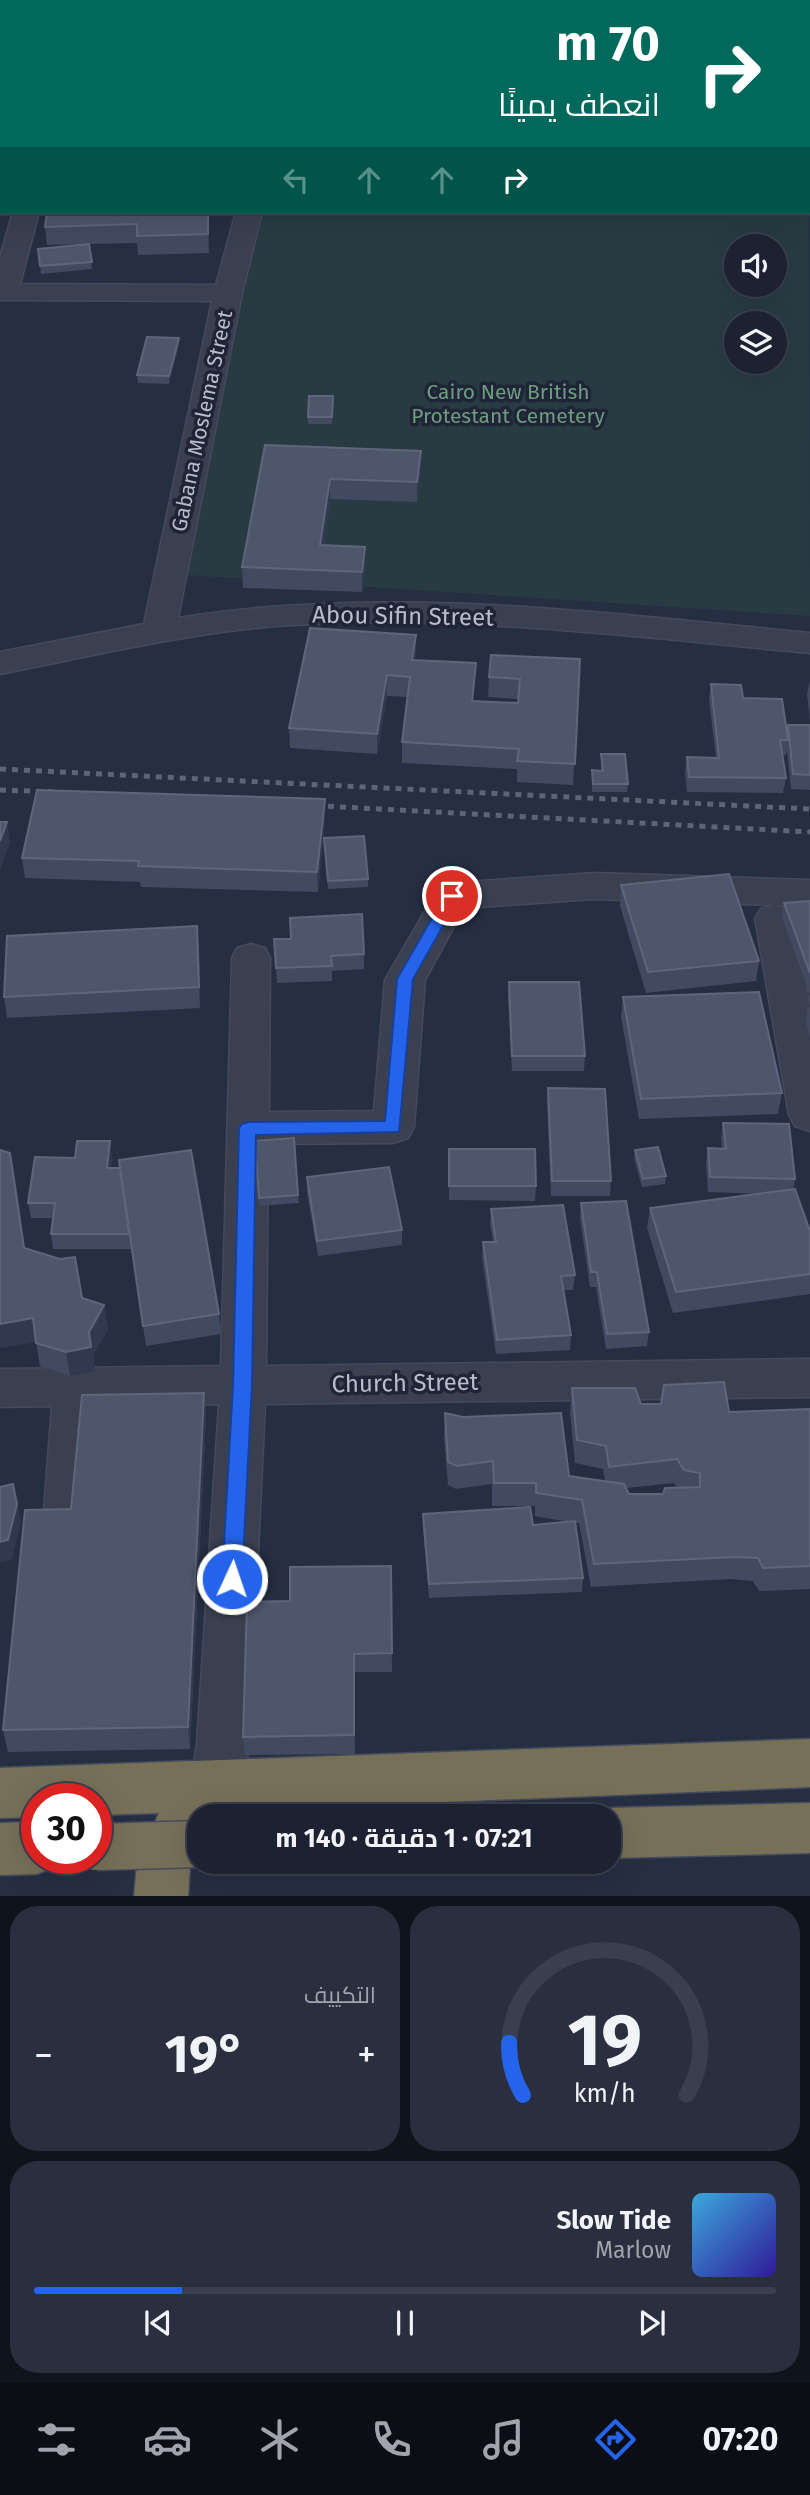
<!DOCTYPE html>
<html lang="ar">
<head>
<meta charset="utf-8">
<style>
	:root { --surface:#1c2232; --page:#292f3e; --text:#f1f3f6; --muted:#a0a4ac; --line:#3a3f4d; --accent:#2563eb }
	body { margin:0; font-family:"Fira Sans",Cairo,sans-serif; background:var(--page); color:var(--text); direction:rtl; height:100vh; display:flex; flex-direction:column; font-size:26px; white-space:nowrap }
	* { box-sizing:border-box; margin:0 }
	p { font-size:23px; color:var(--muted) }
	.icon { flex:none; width:38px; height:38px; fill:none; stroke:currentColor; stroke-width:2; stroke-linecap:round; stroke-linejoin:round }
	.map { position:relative; height:1896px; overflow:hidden; direction:ltr }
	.drawer { display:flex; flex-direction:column; gap:10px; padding:10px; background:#0f131c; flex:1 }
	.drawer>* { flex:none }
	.banner { position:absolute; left:0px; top:0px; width:810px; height:214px; box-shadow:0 7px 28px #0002,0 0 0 2px var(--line); direction:rtl; background:#00695c; color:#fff; overflow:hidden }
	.fabs { position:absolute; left:724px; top:234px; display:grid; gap:14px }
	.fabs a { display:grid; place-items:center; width:63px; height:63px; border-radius:50%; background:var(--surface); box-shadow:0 7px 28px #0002,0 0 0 2px var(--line); font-size:35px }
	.speed { position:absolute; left:21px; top:1783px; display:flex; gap:14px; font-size:35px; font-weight:700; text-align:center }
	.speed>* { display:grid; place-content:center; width:91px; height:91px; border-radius:50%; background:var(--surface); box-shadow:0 7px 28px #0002,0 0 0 2px var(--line); line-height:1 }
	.speed .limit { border:10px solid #d22; background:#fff; color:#111 }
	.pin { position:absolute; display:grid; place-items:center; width:60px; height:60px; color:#fff; margin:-30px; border:4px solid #fff; border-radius:50%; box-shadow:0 2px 7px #0007 }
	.me { position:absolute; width:77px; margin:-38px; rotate:3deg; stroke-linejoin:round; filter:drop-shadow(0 0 5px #0008) }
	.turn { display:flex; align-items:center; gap:24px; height:147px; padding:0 35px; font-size:32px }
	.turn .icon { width:91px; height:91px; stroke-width:2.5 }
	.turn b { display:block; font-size:49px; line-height:60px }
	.lanes { display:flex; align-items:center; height:66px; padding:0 35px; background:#0003; justify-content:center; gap:35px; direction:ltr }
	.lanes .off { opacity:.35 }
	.big { font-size:52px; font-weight:700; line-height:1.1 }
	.drawer .tile { flex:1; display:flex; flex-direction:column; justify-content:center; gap:10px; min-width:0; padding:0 24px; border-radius:28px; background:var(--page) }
	.drawer .dial { align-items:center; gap:0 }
	.dial svg { height:182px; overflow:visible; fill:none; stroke:var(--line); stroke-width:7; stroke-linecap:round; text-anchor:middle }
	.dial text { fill:var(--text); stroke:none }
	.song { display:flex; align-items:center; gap:21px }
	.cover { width:84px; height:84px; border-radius:10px; background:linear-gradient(135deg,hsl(200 70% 55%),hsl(250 70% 35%)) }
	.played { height:7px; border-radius:4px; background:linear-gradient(90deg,var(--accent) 20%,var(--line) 20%) }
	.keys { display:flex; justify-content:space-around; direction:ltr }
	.heat { display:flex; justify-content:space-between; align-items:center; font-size:38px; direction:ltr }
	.drawer .tiles { flex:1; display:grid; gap:10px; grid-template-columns:1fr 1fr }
	.tile:last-child { grid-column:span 2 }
	.trip { position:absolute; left:187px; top:1804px; width:434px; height:70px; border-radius:28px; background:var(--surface); box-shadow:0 7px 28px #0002,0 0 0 2px var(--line); font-weight:700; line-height:70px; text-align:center; direction:rtl }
	.tab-bar { display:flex; height:112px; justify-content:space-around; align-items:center; background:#0b0e14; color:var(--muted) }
	.tab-bar .icon { width:49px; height:49px }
	.tab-bar .on { color:var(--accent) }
	.tab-bar b { font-size:32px; color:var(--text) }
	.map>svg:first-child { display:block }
</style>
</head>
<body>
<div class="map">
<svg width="810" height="1897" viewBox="0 0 810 1897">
	<rect width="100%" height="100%" fill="#262e42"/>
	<path fill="#283b43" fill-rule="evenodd" d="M808,18L810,616L171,574L228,293L249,212H808ZM737,247H775V285H737ZM737,324H775V362H737Z"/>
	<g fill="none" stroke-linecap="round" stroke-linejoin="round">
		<g stroke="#44495b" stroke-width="3">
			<path id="minor" d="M87,0H111L86,2Z
				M291,0H315L290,2Z
				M13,212H39L20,284L216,285L236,212H262L242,293L178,618C387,584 601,613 810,633V653C638,637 465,615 292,625C194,631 97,655 0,674V652L144,624L212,301L0,300V257Z
				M594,873L810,880V906L774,905L787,909L793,918L810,1007V1131L795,1126L789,1115L755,918L761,909L774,905L594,899L464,908L425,980L414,1127L408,1138L393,1143L268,1144L266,1366L810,1359V1397L265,1404L249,1744L245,1772L231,1804L213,1812L195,1804L187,1787L193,1772L197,1744L219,1404L98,1406L91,1522L84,1537L67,1543L50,1537L43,1522L52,1406L0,1407V1369L221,1366L232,958L237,948L251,944L265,948L270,958L269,1112L374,1111L385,980L439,887L452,883Z"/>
		</g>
		<g stroke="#454b5c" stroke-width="3">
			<path id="highway" d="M810,1739V1787L225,1811L220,1816H200V1844L190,1865L188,1897H134L137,1865L159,1813L96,1815V1799H37V1817L0,1818V1768Z
				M810,1803V1853L609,1858V1816H590L609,1808Z
				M37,1822V1858H59L56,1866L37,1874L0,1875V1823Z"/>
		</g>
		<use href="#minor" fill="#3b4051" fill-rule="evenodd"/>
		<use href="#highway" fill="#777058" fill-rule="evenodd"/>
		<path stroke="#5d6478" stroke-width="5" stroke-dasharray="6 6" stroke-linecap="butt" d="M0,769L810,809
			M0,790L56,792
			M304,805L810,832"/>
		<g stroke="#454b5c" stroke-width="49" stroke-linecap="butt">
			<path id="highway-bridge" d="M96,1847L200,1844"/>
		</g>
		<use href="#highway-bridge" stroke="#777058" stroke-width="46"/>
	</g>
	<path fill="#414a60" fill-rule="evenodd" d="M37,0H93V2H37Z
		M104,0H258V2H104Z
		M0,70H2V129H0Z
		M47,212H209V253L138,255L137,243L89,244L92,269L41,274L38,249L89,244L47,245L45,227Z
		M179,338V345L169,384L138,383L137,375Z
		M333,396L332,424H308V417Z
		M265,445L421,451V471L417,502L330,499L324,545L366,567L362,592L243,588L242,567Z
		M416,635L415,660L476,663L473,701L518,703L519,699L488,697L489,677L580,659L573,785L517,782V769L402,763V742L407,697L387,696L377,754L290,748L289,728Z
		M810,680V721L807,694Z
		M711,684L743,698L787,731L788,725H810V790L791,789L787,750L786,755H782L786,778L783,793L687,792L685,772L687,757L716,758L709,699Z
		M601,754L628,784L627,792H592V770L601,771Z
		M325,799V820L318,892L141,887L140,882L25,878L22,858Z
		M324,846L368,879V887L328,889Z
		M621,885L759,961L756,981L646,993L620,906Z
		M810,901V995L782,918L784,903Z
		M274,939L364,954V969L332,971V981L277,983Z
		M199,947L200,1008L7,1018L4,997Z
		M509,982L585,1056L584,1071H512L508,997Z
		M623,997L782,1093L778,1114L639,1119L621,1017Z
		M808,1007H810V1038L806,1022Z
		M548,1088L611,1181L610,1196H551L547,1103Z
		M723,1123L795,1179L793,1190L810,1231V1294L673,1313L647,1228L650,1208L763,1194L708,1192L706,1163L708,1148L722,1149L721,1138Z
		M294,1138L299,1203L259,1206L255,1141Z
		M449,1149L536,1186L535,1201L449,1200Z
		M635,1150L666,1176L665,1184L642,1187L634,1158Z
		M112,1156L111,1168L219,1314L221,1334L146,1346L122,1186L131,1249H53L51,1234L53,1218H31L28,1203L75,1158Z
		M15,1177L25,1249L82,1298L104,1305L108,1329L93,1355L95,1371L70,1376L40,1366L36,1342Z
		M307,1177L402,1230V1245L318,1256L307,1192Z
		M581,1203L649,1332L647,1346L606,1349L596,1287H590L580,1218Z
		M491,1209L575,1275L573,1290H563L571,1335L570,1350L496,1354L482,1257L483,1242H493L490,1224Z
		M572,1388L641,1404L729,1412L810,1409V1589L759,1591L753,1581L730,1579L591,1587L579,1523H575L583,1578L582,1592L429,1598L423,1528V1514L533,1525L569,1522L535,1516V1506H492V1484L456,1489L448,1485L444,1437L445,1413L569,1476L605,1481L603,1469L575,1463L570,1412ZM674,1483L677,1488L663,1494H629L626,1488Z
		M204,1393L206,1416L190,1749L8,1752L3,1730L71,1509Z
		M391,1566L392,1672H354L355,1754L245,1755L243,1737L290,1601Z"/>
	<path fill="#31394f" d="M208,212H209V253L208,234Z
		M179,338V345L169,384V376Z
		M421,451V471L417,502V482Z
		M330,479V499L321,565L320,545Z
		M365,547L366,567L362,592V572Z
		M416,635V655L412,680V660Z
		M476,663L475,683L471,721L472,701Z
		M387,675V696L377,754V734Z
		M325,799V820L318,892L317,872Z
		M7,822L10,843L0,870V841Z
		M197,926L199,947L200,1008L199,987Z
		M110,1141L112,1156L109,1183L107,1168Z
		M10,1153L15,1177L28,1272L24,1248Z
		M104,1305L108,1329L93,1355L95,1371L70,1376L66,1352L89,1332Z
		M33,1318L37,1342L0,1348V1324Z
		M204,1393L206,1416L190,1749L188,1727Z
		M13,1484L21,1523L12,1560L0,1562V1542Z"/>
	<path fill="#4e566c" stroke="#5e667a" stroke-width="2" d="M0,0H28V2H2V6H0Z
		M122,0H254V2H128Z
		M0,70H2V111H0Z
		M47,212H208V234L137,236V224L45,227Z
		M89,244L92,262L40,266L38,249Z
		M147,337L179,338L169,376L137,375Z
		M309,396H333L332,417H308Z
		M265,445L421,451L417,482L330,479L320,545L365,547L362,572L242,567Z
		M310,628L416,635L412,660L476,663L472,701L518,703L520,679L489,677L491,655L580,659L575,764L517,761L519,749L402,742L410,677L387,675L377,734L289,728Z
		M711,684L741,685L743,698L782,699L788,740H780L786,778L689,777L687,757L719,758Z
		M788,725H810V775L793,774Z
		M601,754H625L628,784H593L592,770L603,771Z
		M37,790L325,799L317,872L138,866L139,861L22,858Z
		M0,822H7L0,841Z
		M364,836L368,879L328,881L324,838Z
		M729,874L759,961L648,972L621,885Z
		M810,901V973L784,903Z
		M362,914L364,954L331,956L332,966L276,968L274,939H291L290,918Z
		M197,926L199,987L4,997L7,936Z
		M509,982H579L585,1056H512Z
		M759,992L782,1093L641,1099L623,997Z
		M548,1088L605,1089L611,1181H552Z
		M723,1123L789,1124L795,1179L710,1177L708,1148L726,1149Z
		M294,1138L298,1195L259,1198L255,1141Z
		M77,1141H110L107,1168H120L129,1234H51L55,1203H28L35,1157L75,1158Z
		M658,1147L666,1176L643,1179L635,1150Z
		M449,1149H535L536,1186H449Z
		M0,1150L10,1153L24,1248L60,1259L75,1257L82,1298L104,1305L89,1332L91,1347L66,1352L36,1343L33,1318L0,1324Z
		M191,1150L219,1314L143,1326L119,1160Z
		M389,1167L402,1230L317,1241L307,1177Z
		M795,1189L810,1231V1274L676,1292L650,1208Z
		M626,1201L649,1332L607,1334L597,1272H591L581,1203Z
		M563,1205L575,1275L561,1276L571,1335L497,1340L483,1242H496L491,1209Z
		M724,1382L729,1412L810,1409V1566L763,1568L758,1558L734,1557L594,1564L582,1500L536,1493V1483H494L493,1461L457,1466L448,1462L445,1413L463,1417L561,1413L569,1476L624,1484L629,1494H663L665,1488L700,1487V1473L684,1470L677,1459L609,1467L606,1446L577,1440L572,1388H635L641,1404H661L664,1385Z
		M204,1393L188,1727L3,1730L25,1510L71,1509L82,1395Z
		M13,1484L17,1504L8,1540L0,1542V1487Z
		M530,1507L533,1525L575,1521L583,1578L429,1584L423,1514Z
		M391,1566L392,1653L354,1654V1735L243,1737L247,1602L290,1601V1567Z"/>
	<path fill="#2563eb" stroke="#184099" stroke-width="2" d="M452,891L460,896L413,979L399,1132L256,1135L252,1385L242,1579L239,1585L232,1588L225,1585L222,1579L233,1385L239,1128L242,1124L248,1122L385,1121L397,979L447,892Z"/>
	<g text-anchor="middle" stroke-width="7" stroke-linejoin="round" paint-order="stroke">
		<g font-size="21" fill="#6f9c81" stroke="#1f2537">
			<text x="508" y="399">Cairo New British<tspan x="508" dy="24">Protestant Cemetery</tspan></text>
		</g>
		<g font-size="21" fill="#b8bccb" stroke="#1f2537">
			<text transform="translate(202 421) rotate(-78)" y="7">Gabana Moslema Street</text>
		</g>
		<g font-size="24" fill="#b8bccb" stroke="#1f2537">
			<text transform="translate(403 616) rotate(1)" y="8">Abou Sifin Street</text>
			<text transform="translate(405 1383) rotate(-1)" y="8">Church Street</text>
		</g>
	</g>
</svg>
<div class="fabs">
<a><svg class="icon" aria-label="sound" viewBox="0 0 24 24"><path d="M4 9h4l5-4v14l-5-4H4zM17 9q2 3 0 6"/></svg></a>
<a><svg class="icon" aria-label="layers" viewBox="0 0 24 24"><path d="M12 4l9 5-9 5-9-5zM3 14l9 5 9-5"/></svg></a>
</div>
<div class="speed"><div class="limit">30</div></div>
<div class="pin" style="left:452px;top:896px;background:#d93025"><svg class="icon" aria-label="arrive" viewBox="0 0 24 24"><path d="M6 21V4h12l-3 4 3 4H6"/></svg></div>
<svg class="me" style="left:232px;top:1579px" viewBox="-20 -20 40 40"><circle r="17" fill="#2563eb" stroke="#fff" stroke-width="3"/><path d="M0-11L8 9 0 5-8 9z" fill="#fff"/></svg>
<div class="trip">07:21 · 1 دقيقة · 140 m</div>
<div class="banner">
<div class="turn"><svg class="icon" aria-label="right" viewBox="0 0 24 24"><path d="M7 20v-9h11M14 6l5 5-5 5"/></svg><div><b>70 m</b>انعطف يمينًا</div></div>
<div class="lanes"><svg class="icon off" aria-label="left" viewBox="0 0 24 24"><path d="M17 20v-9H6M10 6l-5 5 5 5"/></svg><svg class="icon off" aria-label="ahead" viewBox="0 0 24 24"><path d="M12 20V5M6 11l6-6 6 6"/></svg><svg class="icon off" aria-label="ahead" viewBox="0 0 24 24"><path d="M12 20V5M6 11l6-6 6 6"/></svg><svg class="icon" aria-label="right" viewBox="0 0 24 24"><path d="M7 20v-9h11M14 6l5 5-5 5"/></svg></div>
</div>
</div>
<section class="drawer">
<div class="tiles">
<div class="tile dial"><svg viewBox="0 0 100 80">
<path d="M14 69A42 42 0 1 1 86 69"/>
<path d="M14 69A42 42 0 0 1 8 46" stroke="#2563eb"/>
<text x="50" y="56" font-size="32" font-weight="700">19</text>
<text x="50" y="72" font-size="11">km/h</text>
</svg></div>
<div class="tile"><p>التكييف</p>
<div class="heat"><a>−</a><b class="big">19°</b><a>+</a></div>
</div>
<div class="tile">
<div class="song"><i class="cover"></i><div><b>Slow Tide</b><p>Marlow</p></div></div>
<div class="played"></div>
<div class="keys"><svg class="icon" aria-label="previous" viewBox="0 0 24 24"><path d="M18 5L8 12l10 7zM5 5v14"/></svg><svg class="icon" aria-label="pause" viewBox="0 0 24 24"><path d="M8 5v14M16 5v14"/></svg><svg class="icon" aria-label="next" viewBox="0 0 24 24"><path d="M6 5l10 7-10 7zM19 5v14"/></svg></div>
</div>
</div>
</section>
<nav class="tab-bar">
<b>07:20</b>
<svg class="icon on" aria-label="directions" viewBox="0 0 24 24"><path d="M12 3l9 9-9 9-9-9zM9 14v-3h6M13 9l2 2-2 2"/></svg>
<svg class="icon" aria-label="music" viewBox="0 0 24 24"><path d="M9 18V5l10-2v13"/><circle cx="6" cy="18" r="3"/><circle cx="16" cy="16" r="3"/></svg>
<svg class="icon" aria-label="phone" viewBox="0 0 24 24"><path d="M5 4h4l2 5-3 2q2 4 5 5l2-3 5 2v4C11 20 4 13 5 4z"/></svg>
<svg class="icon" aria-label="climate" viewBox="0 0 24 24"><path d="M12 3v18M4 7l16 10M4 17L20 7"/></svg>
<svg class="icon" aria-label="car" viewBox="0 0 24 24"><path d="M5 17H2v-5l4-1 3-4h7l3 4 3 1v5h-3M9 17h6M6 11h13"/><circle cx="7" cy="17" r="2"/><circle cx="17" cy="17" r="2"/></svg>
<svg class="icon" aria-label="filters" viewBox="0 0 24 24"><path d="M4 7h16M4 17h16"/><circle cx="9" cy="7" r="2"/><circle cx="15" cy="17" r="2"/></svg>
</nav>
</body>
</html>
